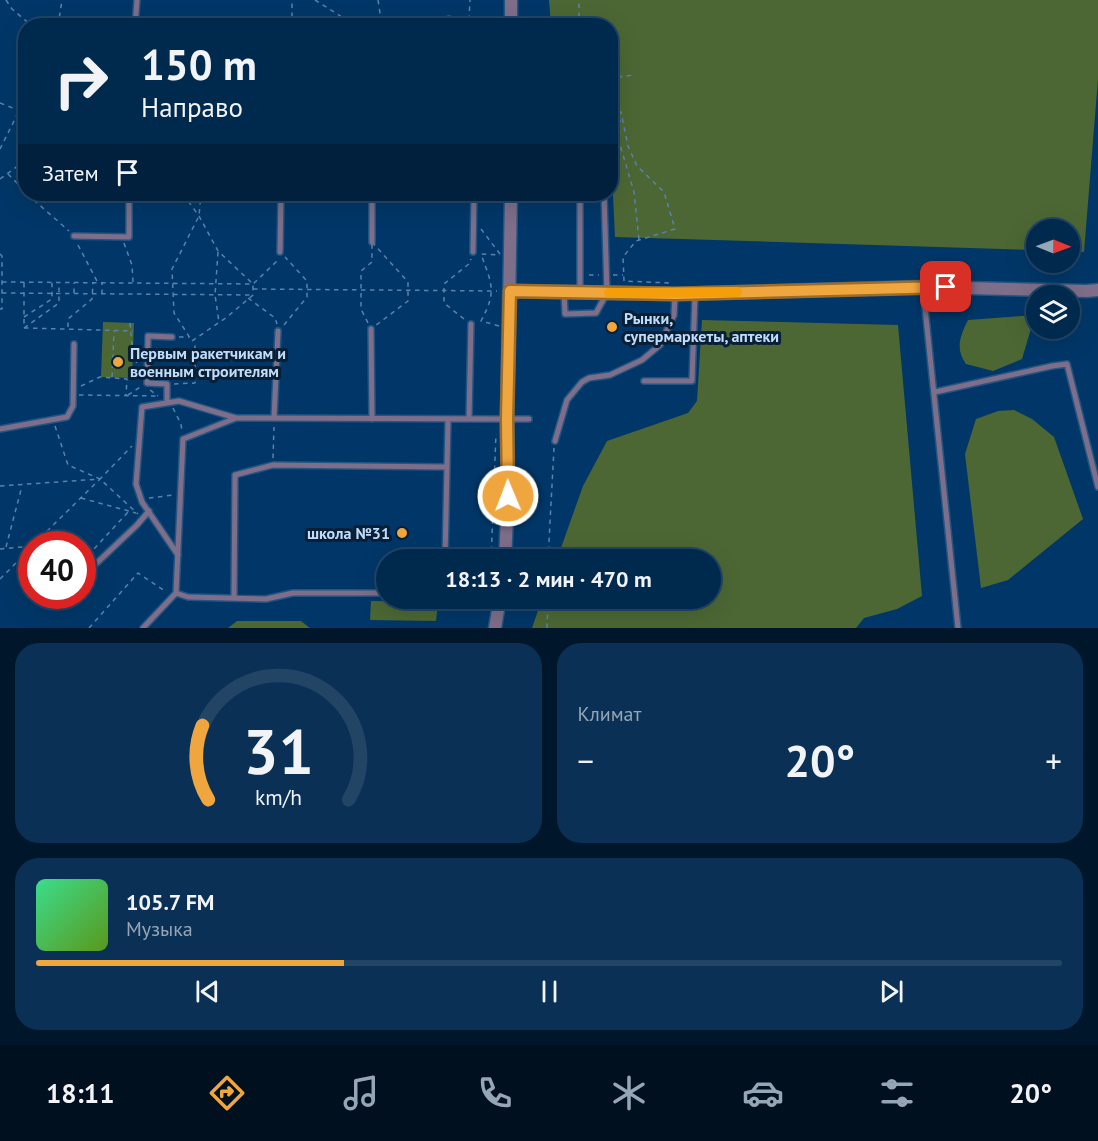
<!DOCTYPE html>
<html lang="ru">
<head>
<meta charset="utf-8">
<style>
	:root { --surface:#00294e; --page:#0a3155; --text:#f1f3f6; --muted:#95a6b6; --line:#224566; --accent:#f0a63e }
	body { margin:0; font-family:"PT Sans",sans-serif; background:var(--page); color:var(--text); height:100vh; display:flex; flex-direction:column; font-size:22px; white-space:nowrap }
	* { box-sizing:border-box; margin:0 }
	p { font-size:20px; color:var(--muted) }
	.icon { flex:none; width:33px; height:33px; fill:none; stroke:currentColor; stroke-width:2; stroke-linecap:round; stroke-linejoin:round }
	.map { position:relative; height:628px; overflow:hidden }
	.details { display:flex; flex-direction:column; gap:15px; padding:15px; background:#00172b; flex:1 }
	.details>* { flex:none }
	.hud { position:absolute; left:18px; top:18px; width:600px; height:183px; border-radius:24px; box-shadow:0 6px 24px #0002,0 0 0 2px var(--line); background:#00294e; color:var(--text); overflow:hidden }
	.needle { width:39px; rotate:91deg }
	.buttons { position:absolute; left:1026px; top:219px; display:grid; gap:12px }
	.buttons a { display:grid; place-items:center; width:54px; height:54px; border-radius:50%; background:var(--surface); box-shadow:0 6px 24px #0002,0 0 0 2px var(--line); font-size:30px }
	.speed { position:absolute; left:18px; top:531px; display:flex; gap:12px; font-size:30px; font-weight:700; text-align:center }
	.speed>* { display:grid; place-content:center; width:78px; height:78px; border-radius:50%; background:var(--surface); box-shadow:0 6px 24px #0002,0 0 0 2px var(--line); line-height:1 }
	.speed .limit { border:9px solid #d22; background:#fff; color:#111 }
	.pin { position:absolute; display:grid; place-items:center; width:51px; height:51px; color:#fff; margin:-26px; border-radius:12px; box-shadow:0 3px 9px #0006 }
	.me { position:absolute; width:66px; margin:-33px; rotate:359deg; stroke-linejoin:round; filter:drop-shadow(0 0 4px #0008) }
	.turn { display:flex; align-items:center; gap:21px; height:126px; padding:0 24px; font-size:27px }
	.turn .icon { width:78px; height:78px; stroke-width:2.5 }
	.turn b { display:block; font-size:42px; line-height:51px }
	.then { display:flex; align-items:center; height:57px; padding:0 24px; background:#0003; gap:12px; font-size:22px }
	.big { font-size:45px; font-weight:600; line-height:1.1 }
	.details .widget { flex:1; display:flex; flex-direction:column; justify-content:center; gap:9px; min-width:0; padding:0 21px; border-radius:24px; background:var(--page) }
	.details .dial { align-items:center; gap:0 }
	.dial svg { height:156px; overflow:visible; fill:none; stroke:var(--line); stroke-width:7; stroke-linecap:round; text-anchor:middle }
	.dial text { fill:var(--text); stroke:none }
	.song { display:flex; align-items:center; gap:18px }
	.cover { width:72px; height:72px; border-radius:9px; background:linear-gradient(135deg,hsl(150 70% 55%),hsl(90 70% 35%)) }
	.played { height:6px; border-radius:3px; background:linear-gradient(90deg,var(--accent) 30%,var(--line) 30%) }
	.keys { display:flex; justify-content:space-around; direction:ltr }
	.heat { display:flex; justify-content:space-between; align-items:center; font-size:33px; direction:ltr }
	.details .tiles { flex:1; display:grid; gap:15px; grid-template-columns:1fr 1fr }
	.widget:last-child { grid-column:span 2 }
	.trip { position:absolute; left:376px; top:549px; width:345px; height:60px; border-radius:30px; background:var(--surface); box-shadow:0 6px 24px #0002,0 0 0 2px var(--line); font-weight:600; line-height:60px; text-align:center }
	.tabs { display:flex; height:96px; justify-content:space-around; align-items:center; background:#00101f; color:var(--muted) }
	.tabs .icon { width:42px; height:42px }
	.tabs .current { color:var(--accent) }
	.tabs b { font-size:27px; color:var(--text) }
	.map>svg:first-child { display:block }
</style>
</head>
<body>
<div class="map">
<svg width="1098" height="628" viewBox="0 0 1098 628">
	<rect width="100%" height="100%" fill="#003768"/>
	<path fill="#4c6734" d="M549,0H1098V79L1084,252L1070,251V230H1036V250L615,237L610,135V26L551,25Z
		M1035,315L1022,359L993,371L966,364C955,349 960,336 968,320Z
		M702,320L898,325L922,596L897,609L864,618L856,628H532L542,599L711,598V560L557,559L583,486L607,441L688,413L697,401Z
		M103,322L134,323L132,378L101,377Z
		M1014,410L1032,419L1054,437L1083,519L1008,580L981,588L965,454L976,419L998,411Z
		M371,601L438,602L436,621L370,620Z
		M237,621H301L310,628H228Z"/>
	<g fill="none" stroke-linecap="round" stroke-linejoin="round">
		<g stroke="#235582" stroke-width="8">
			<path id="service" d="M348,25V26
				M135,26L137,0
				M448,26L449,19
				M372,194V242
				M74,236L129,237V194
				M280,252L281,194
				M473,252L474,194
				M923,288L958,628
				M580,291V194
				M564,292L565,314L596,313L607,293L604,194
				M371,329L372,419
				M644,381H692L695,295
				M935,392L1052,366L1067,364L1098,487
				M167,403V384L147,383L148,336L172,337
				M274,418L278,331
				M469,419L471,324
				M0,429L67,417L73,406L74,344
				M555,441L567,400L582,382L589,378L610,375L642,360L660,345L674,315L675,295
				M178,555L142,502L136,484L142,407L179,401L236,418L529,419
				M445,560L447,467
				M82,577L137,525L149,511
				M176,593L188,597L266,599L293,593H387
				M234,598L235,475L273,465L447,467L448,419
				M60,599L63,596
				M143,628L176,593L183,439L236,418"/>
		</g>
		<g stroke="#235582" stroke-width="15">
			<path id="tertiary" d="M511,26V0
				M510,291L675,294L923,287L1087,291L1098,290
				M505,560L508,496L507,419L511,194
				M495,628L500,598"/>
		</g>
		<path stroke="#5983ac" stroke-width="1.5" stroke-dasharray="4.5 4.5" stroke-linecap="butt" d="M6,0L12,9L32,26
			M315,0L342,17
			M378,0L382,26
			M342,17L440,19
			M457,20L500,21
			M469,20L470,0
			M58,26L62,0
			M292,26V0
			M579,26V0
			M610,82L619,77L633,75
			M0,103L26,113
			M610,109L621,112L628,146L637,166L664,192L675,229L636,241L623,257L624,281L669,283
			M610,123L621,121
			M610,135L618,138L634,192L639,240
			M0,149L26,97
			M8,174L26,192
			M0,179L26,160
			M27,194L69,231
			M183,194L199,216L218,251L253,284V295L227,317L192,341L174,313L172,269L199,216L201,194
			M481,229L500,254
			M372,242L408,282V301L371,329L361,309V271L372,262Z
			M124,243L132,265L133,282
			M78,245L98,283
			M218,252L215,295L219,322
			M0,254L2,256V309H0
			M589,275H599
			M613,275H623
			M2,282L253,284L276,262V258
			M24,283V328L133,331
			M253,289L497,291
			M2,293L252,295
			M74,293V283
			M102,294V283
			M248,298L275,318L277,324
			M24,317L52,299V283
			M464,319L444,303V284L470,263L471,259
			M130,323L132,344L139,372
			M284,325L307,297V281L285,257
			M499,326L481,321C497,291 492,285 481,254L500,255
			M68,327V319L92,299L93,283
			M24,328L59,303V282
			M179,337H189
			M112,377L114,331
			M174,384L195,383V341
			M81,386L100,377L127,379L126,395
			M150,390L158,396
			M79,395L158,396
			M128,395L142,386
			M173,408L181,424L182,432
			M55,426L68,465L100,479L138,514
			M273,458L274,427
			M0,486L100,479L132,446
			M81,498L136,513
			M149,498L174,495
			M34,544L100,479
			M6,547L22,486
			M0,549L32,546
			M491,560L496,434
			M548,560L554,448
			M19,562L32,573
			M82,562L129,511
			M0,579L32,547
			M89,628L138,573L165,591
			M547,628L548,598"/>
		<use href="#service" stroke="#7e6e89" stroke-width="5"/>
		<use href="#tertiary" stroke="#7e6e89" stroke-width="12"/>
	</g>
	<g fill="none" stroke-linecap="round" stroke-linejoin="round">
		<g stroke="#9c6c28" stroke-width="15">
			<path id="route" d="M508,496L507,419L510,291L675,294L946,287"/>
		</g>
		<use href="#route" stroke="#f0a63e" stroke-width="10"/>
		<path stroke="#f59e0b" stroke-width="10" d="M609,293L737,292"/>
	</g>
	<g fill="#f0a63e" stroke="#091f35" stroke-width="2">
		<circle cx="612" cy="327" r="6"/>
		<circle cx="118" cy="362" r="6"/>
		<circle cx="402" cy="533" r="6"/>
	</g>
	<g text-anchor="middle" stroke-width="6" stroke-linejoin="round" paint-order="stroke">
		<g font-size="16" font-weight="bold" fill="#c1dbfa" stroke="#091f35" text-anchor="start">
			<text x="624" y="324">Рынки,<tspan x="624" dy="18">супермаркеты, аптеки</tspan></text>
			<text x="130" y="359">Первым ракетчикам и<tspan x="130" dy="18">военным строителям</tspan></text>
			<text x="390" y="539" text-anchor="end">школа №31</text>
		</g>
	</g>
</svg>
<div class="buttons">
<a><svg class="needle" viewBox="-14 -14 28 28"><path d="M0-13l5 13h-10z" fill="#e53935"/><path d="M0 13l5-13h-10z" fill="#95a6b6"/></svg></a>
<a><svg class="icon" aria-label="layers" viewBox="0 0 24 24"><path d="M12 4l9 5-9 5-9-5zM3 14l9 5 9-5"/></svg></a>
</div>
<div class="speed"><div class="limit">40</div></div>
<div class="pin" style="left:946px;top:287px;background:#d93025"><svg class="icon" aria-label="arrive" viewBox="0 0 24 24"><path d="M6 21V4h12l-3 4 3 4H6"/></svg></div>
<svg class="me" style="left:508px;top:496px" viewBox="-20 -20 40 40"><circle r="17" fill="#f0a63e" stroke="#fff" stroke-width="3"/><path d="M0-11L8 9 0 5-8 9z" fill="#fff"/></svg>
<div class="trip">18:13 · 2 мин · 470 m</div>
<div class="hud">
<div class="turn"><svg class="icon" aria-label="right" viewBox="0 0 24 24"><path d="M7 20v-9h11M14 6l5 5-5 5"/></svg><div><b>150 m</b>Направо</div></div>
<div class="then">Затем<svg class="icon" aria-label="arrive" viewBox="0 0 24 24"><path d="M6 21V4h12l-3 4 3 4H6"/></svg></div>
</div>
</div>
<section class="details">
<div class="tiles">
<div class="widget dial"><svg viewBox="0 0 100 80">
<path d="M14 69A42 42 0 1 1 86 69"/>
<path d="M14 69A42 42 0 0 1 11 31" stroke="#f0a63e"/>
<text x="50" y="56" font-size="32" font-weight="700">31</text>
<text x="50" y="72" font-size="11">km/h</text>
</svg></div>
<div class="widget"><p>Климат</p>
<div class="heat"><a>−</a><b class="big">20°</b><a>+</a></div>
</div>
<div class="widget">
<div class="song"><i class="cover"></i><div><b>105.7 FM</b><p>Музыка</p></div></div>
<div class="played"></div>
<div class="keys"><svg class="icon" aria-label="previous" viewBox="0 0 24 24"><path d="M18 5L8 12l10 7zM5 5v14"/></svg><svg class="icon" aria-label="pause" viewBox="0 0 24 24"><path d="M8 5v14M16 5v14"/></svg><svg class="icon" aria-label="next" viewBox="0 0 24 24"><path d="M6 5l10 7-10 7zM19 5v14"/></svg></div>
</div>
</div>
</section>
<nav class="tabs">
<b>18:11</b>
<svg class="icon current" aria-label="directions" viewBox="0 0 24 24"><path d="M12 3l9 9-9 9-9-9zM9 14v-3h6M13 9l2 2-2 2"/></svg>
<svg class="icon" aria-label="music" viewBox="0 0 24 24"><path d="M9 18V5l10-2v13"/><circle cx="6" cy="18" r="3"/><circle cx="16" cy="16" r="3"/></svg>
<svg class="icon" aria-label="phone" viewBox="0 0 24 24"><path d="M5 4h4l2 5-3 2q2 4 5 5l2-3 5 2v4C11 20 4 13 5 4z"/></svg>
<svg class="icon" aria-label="climate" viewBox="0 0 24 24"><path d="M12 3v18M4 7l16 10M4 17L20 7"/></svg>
<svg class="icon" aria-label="car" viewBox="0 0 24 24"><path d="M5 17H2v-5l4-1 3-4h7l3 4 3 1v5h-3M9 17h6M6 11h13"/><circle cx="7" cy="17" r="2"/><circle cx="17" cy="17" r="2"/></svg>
<svg class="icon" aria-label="filters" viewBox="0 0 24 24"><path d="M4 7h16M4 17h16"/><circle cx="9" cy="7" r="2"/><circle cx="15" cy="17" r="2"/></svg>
<b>20°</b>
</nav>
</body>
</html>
